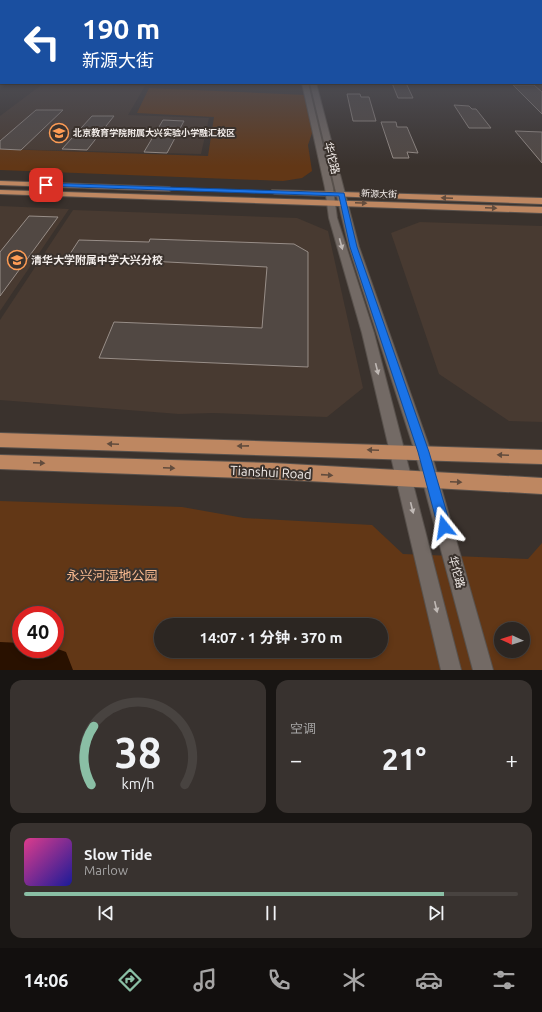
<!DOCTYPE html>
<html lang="zh">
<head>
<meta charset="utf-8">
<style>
	:root { --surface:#2c2622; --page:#38322f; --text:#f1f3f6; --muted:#a6a5a5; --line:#484340; --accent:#8abfa5 }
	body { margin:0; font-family:Ubuntu,"Noto Sans SC",sans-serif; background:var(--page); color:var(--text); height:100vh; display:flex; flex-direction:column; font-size:15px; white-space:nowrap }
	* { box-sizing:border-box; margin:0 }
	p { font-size:13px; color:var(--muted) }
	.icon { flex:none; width:22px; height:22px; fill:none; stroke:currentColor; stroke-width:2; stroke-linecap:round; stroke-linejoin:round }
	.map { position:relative; height:670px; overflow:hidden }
	.sheet { display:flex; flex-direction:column; gap:10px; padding:10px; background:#181513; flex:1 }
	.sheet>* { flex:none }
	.top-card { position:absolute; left:0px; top:0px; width:542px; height:84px; box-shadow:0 2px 6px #0003,0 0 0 1px var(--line); background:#1a4fa0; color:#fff; overflow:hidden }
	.needle { width:26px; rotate:273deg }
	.buttons { position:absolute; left:494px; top:622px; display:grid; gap:8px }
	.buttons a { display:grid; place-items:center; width:36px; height:36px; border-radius:50%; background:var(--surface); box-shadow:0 2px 6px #0003,0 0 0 1px var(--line); font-size:20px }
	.speed { position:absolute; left:12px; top:606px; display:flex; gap:8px; font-size:20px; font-weight:700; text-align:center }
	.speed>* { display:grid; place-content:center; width:52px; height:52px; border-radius:50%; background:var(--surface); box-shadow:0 2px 6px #0003,0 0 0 1px var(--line); line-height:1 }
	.speed .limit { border:6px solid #d22; background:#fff; color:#111 }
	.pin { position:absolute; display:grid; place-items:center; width:34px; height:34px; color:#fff; margin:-17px; border-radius:8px; box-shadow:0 2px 6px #0006 }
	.me { position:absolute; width:44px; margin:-22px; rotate:345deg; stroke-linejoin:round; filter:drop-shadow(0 0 3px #0008) }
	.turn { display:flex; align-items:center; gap:14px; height:84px; padding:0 16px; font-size:18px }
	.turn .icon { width:52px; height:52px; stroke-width:2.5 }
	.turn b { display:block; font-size:28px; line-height:34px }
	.big { font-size:30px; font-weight:700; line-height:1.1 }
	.sheet .card { flex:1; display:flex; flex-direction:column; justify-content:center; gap:6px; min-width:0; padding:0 14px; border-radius:12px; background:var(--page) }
	.sheet .dial { align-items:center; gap:0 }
	.dial svg { height:104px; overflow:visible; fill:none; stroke:var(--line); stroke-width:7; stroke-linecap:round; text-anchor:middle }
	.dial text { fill:var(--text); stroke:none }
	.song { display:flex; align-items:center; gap:12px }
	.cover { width:48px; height:48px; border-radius:6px; background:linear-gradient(135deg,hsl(330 70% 55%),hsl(240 70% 35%)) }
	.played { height:4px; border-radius:2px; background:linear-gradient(90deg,var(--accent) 85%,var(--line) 85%) }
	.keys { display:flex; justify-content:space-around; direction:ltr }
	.heat { display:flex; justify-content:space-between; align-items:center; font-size:22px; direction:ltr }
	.sheet .tiles { flex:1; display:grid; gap:10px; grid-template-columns:1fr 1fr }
	.card:last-child { grid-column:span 2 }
	.trip { position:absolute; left:154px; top:618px; width:234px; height:40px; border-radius:20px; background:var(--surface); box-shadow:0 2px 6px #0003,0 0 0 1px var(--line); font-weight:700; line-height:40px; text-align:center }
	.tab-bar { display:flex; height:64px; justify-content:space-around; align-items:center; background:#120f0e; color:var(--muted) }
	.tab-bar .icon { width:28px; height:28px }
	.tab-bar .active { color:var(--accent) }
	.tab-bar b { font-size:18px; color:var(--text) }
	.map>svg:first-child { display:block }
</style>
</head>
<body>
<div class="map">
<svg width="542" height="670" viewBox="0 0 542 670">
	<rect width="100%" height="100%" fill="#3a322d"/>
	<path fill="#483a31" d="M44,83L145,86L128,115L209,118L201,154L0,149V116Z
		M0,206L69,209L0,311Z
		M73,210L297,218L328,231L363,388L327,417L213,413L179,414L0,400V320Z
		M420,222L542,226V422L509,421L439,374L391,233Z"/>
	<path fill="#623716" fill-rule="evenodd" d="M149,88L306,95L314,127L308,145L312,171L302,178L283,181L0,170V149L208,156L214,117L137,113Z
		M0,501L182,507L244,518L372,525L403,554L528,559L542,543V670H0ZM21,615H55V649H21ZM161,625H381V651H161ZM501,629H523V651H501Z"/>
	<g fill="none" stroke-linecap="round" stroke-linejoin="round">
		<path fill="#291100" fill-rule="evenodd" d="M0,642L21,643V649L55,648L66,652L73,670H0Z"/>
	</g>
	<path fill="#514843" stroke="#988e88" d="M392,83H406L413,98H398Z
		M513,85H534L542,92V114Z
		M347,94H360L361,97H369L376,121H353Z
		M454,105L469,106L472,109H476L491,128H469Z
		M36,110H63L21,150L0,149V141Z
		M92,116H114L87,150L62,149Z
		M163,120L184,121L167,153L144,152Z
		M381,122H396L397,127H407L418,153L407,152L409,158H393Z
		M515,131L542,132V163Z
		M29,216L58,217L0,296V252Z
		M150,239L294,244L308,252V367L99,358L114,322L262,328L267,267L68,257L79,240L149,242Z"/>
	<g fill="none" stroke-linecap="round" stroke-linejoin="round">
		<g stroke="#58514c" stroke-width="2">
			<path id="minor" d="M302,83H308L333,188L337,218L374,333L461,670H441L362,333L329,218L325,188Z
				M310,83H316L359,247L431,452L493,670H473L415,452L349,247Z"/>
		</g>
		<g stroke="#58514c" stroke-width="2">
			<path id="major" d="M0,181L169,187L173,189L169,191L0,185Z
				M0,190L542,207V213L0,194Z
				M272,190L542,198V204L275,194L271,192Z
				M0,433L542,450V464L0,447Z
				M0,455L272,463L542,478V494L272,479L0,469Z"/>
		</g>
		<use href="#minor" fill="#736a65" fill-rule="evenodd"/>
		<use href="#major" fill="#be8761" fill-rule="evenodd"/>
	</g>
	<defs><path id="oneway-solid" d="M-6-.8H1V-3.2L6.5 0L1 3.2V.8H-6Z"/></defs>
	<g fill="#624c3d">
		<use href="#oneway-solid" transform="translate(447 198) rotate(-178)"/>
		<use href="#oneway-solid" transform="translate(361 203) rotate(2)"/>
		<use href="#oneway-solid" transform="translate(491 208) rotate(2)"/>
		<use href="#oneway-solid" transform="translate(113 444) rotate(-178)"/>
		<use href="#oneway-solid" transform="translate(243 446) rotate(179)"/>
		<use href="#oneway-solid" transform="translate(373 450) rotate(-178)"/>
		<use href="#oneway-solid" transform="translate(503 455) rotate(-177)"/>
		<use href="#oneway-solid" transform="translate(39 463) rotate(2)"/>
		<use href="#oneway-solid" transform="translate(169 468) rotate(2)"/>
		<use href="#oneway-solid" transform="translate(327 475) rotate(4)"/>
		<use href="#oneway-solid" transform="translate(456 482) rotate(3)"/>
	</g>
	<g fill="#c0b9b5">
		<use href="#oneway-solid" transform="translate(341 244) rotate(75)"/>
		<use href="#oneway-solid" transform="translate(377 369) rotate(76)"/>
		<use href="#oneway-solid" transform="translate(412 508) rotate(76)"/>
		<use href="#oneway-solid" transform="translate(436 607) rotate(77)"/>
	</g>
	<linearGradient id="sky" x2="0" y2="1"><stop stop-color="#201c19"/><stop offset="0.43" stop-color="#4f4f57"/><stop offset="1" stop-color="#4f4f57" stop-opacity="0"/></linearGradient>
	<rect width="542" height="166" fill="url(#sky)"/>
	<path fill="#1a73e8" stroke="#114b97" d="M46,183L344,193L357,247L429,452L451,527L449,532L444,533L440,532L438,527L418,452L350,247L339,196L44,186L43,185Z"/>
	<defs>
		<g id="school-ring" transform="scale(1)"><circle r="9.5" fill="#3a322d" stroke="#fd9c55" stroke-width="1.5"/><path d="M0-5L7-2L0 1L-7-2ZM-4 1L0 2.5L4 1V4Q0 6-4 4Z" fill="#fd9c55"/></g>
	</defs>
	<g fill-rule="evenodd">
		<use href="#school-ring" x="59" y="133"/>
		<use href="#school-ring" x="17" y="260"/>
	</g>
	<g text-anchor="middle" stroke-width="4" stroke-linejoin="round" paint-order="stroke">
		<g font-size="9" font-weight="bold" fill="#f3edea" stroke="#3a322d" text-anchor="start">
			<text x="73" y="136">北京教育学院附属大兴实验小学融汇校区</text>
		</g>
		<g font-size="9" fill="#f3edea" stroke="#3a322d">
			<text transform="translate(379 194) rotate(2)" y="3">新源大街</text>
		</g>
		<g font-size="11" fill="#f3edea" stroke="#3a322d">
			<text transform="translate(332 158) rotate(76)" y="4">华佗路</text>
			<text transform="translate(457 572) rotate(75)" y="4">华佗路</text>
		</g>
		<g font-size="11" font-weight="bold" fill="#f3edea" stroke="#3a322d" text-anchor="start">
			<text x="31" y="264">清华大学附属中学大兴分校</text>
		</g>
		<g font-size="13" fill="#f3edea" stroke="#3a322d">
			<text transform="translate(271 472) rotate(3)" y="5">Tianshui Road</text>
		</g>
		<g font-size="13" fill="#f8b98f" stroke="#3a322d">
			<text x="112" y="580">永兴河湿地公园</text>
		</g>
	</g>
</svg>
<div class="buttons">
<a><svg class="needle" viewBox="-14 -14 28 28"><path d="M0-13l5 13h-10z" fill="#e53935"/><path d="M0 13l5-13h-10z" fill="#a6a5a5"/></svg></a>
</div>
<div class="speed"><div class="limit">40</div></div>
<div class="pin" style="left:46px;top:185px;background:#d93025"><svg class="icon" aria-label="arrive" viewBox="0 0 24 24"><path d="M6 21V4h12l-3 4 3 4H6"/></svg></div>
<svg class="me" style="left:444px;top:527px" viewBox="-20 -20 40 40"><path d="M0-17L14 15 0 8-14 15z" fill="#1a73e8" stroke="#fff" stroke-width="4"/></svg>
<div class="trip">14:07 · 1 分钟 · 370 m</div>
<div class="top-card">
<div class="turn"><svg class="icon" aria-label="left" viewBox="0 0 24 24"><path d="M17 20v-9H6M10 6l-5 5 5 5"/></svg><div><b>190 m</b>新源大街</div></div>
</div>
</div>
<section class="sheet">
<div class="tiles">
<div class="card dial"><svg viewBox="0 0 100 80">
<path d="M14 69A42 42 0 1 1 86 69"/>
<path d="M14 69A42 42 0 0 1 16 24" stroke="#8abfa5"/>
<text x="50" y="56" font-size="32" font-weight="700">38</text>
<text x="50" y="72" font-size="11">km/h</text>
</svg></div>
<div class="card"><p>空调</p>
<div class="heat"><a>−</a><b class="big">21°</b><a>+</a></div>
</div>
<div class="card">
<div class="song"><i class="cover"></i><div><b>Slow Tide</b><p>Marlow</p></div></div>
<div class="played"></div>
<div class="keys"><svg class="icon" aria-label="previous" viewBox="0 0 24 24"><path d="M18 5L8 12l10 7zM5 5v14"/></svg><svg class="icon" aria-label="pause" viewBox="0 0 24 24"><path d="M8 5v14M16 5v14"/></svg><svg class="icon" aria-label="next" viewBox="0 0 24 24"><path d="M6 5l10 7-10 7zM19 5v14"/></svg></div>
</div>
</div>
</section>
<nav class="tab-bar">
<b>14:06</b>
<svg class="icon active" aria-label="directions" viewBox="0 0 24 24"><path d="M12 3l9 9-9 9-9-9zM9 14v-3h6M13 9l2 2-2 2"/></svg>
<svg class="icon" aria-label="music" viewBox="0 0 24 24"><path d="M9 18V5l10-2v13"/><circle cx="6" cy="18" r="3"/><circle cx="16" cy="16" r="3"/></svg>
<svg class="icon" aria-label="phone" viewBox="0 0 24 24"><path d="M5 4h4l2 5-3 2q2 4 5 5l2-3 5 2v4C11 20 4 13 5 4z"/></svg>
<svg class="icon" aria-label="climate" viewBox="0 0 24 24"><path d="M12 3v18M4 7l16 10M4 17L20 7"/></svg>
<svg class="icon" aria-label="car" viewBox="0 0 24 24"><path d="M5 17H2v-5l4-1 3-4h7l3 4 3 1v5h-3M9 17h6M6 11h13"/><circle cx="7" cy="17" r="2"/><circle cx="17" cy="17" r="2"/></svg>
<svg class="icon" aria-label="filters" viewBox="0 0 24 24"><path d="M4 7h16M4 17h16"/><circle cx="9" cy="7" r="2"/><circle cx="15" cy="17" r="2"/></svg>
</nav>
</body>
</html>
